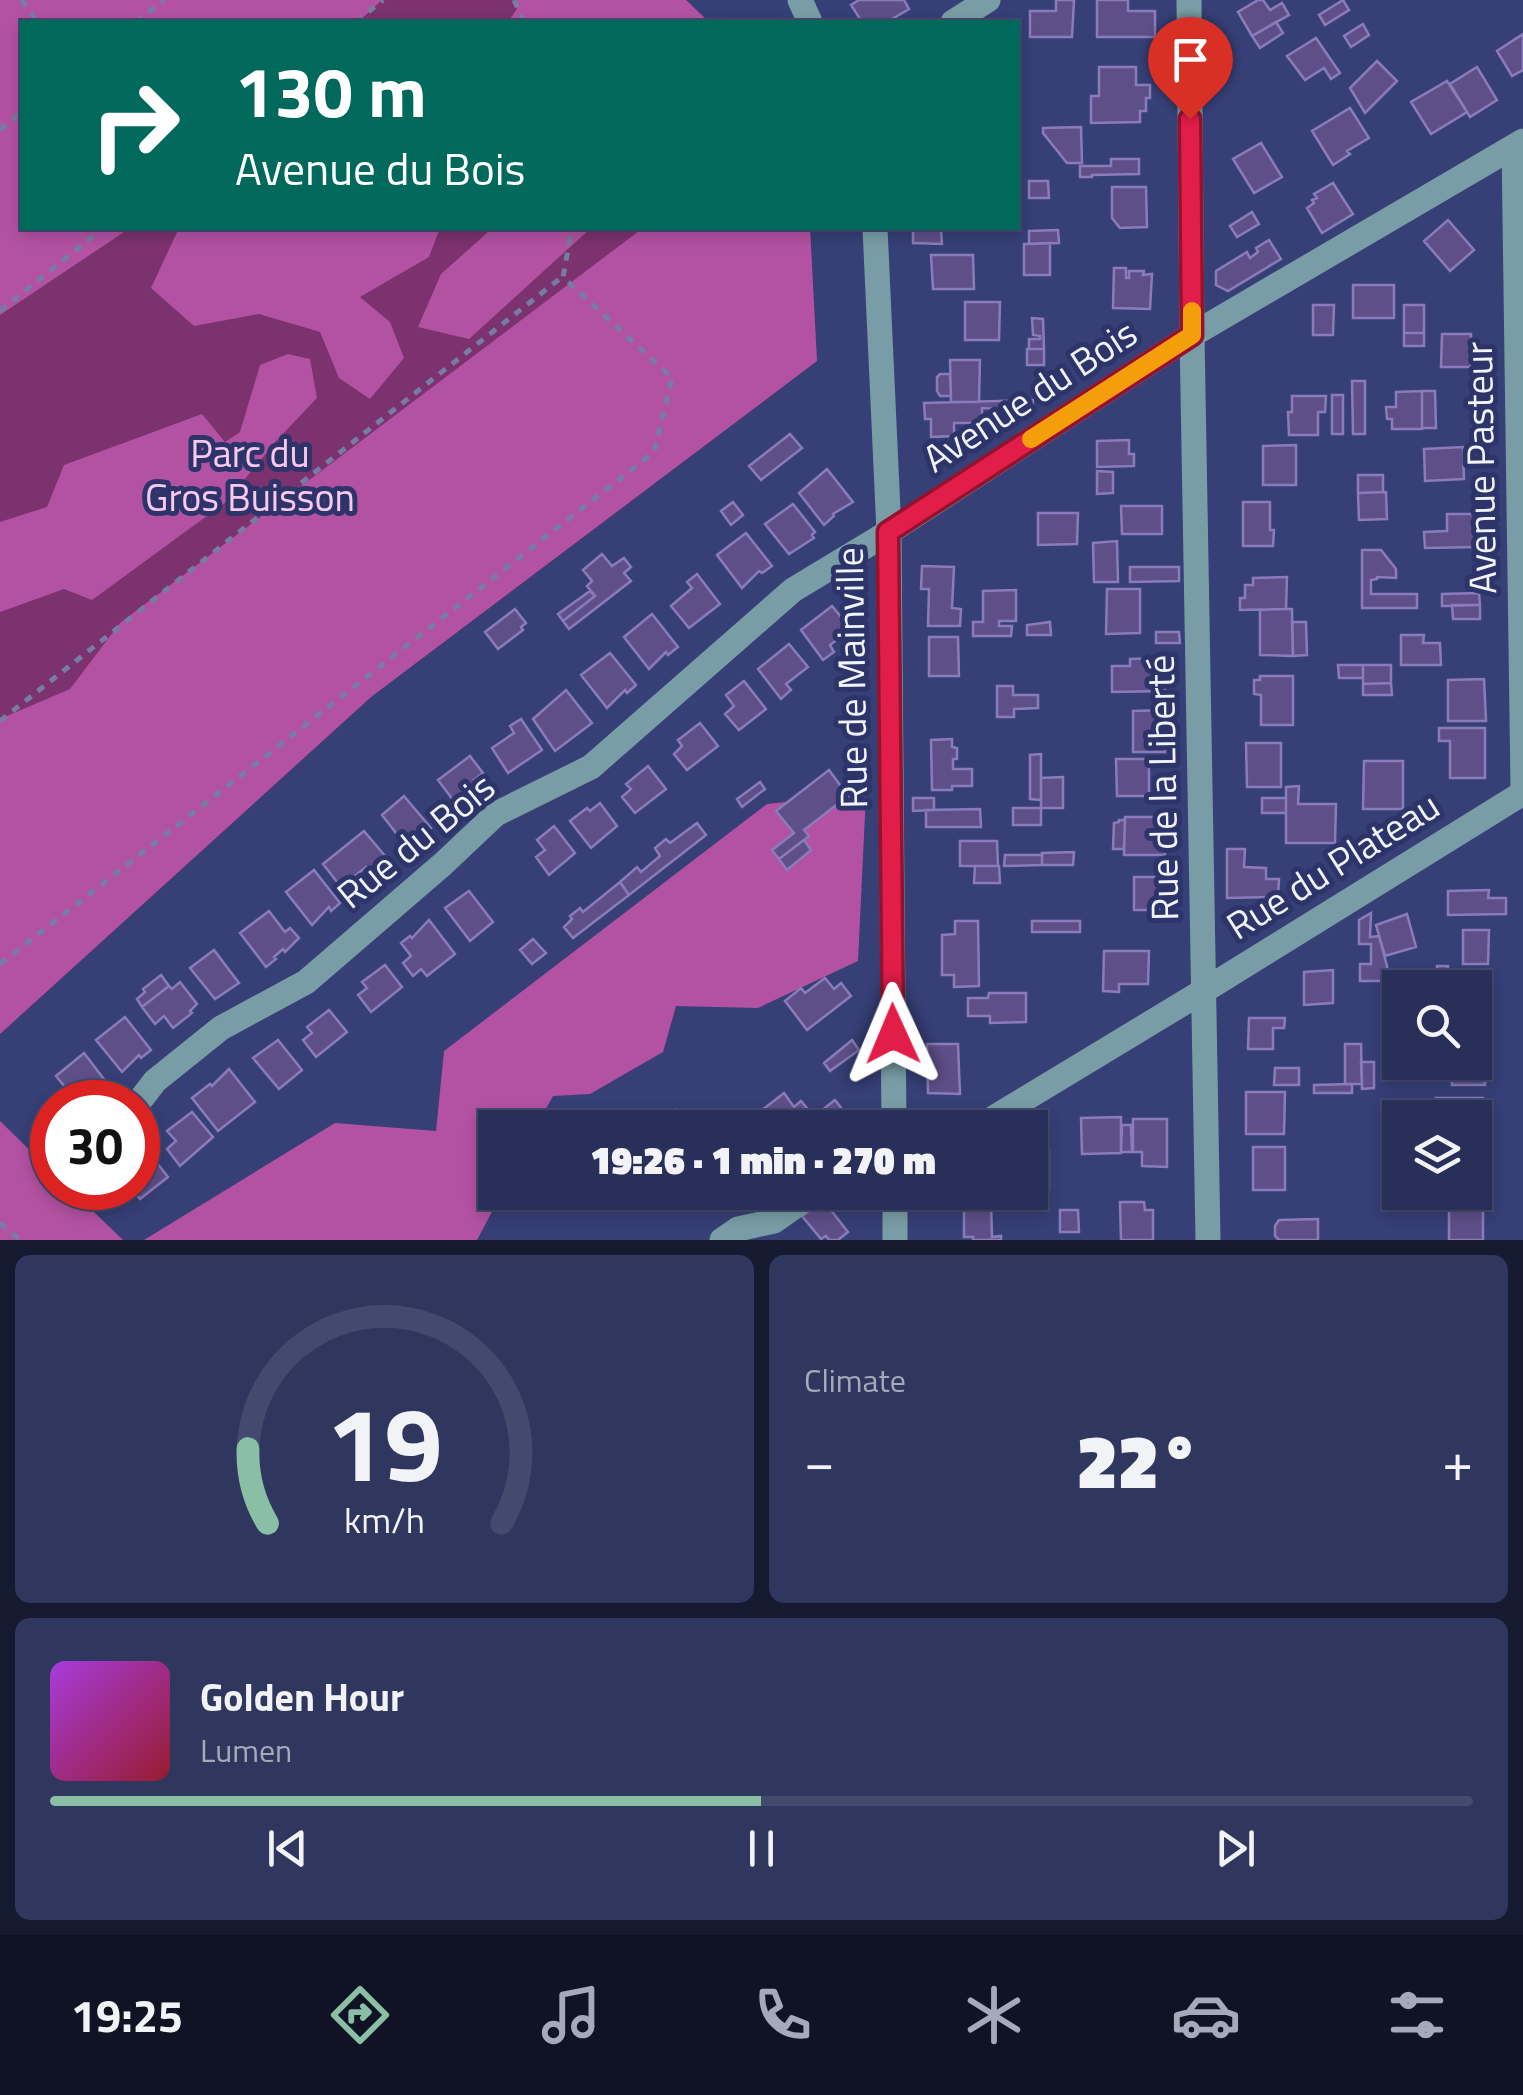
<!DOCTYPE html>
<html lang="en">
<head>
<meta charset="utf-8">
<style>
	:root { --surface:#282f58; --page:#30375e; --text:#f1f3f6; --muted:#a5a9ba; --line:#444a6e; --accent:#8abfa5 }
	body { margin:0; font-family:"Titillium Web",sans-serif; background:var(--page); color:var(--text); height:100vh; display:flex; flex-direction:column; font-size:38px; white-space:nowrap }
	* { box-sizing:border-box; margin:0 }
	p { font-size:32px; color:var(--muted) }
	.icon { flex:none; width:55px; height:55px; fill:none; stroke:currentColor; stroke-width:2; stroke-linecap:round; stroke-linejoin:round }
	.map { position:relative; height:1240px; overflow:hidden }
	.sheet { display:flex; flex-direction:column; gap:15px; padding:15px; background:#161a30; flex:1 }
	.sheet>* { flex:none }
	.hud { position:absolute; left:20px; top:20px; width:1000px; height:210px; border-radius:0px; box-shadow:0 5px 15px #0003,0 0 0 2px var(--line); background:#00695c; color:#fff; overflow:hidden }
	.controls { position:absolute; left:1382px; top:970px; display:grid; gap:20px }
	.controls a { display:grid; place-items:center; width:110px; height:110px; border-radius:0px; background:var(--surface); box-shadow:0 5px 15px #0003,0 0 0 2px var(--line); font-size:50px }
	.speed { position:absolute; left:30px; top:1080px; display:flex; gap:20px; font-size:50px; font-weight:700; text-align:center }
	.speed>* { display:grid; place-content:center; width:130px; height:130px; border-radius:50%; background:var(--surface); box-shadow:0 5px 15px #0003,0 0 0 2px var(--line); line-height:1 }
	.speed .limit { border:15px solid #d22; background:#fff; color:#111 }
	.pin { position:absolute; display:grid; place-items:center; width:85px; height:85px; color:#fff; margin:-102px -42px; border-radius:50% 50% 50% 0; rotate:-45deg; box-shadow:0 0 10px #0007 }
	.pin .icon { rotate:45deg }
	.me { position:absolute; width:110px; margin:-55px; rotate:359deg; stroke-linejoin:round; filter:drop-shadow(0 0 8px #0008) }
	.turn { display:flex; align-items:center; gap:35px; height:210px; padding:0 50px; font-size:45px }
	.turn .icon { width:130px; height:130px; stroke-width:2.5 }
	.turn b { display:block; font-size:70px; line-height:85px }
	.big { font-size:75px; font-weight:800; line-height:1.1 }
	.sheet .tile { flex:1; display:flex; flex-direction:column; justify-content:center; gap:15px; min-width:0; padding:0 35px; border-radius:15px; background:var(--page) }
	.sheet .dial { align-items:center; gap:0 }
	.dial svg { height:260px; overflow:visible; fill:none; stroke:var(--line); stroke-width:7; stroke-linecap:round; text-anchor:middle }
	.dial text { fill:var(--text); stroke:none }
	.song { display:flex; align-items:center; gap:30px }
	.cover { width:120px; height:120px; border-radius:15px; background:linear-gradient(135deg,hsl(280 70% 55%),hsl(350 70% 35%)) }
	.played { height:10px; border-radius:5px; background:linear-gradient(90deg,var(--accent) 50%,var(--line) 50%) }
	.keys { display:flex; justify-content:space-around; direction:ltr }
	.heat { display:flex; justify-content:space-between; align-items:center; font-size:55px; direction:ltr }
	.sheet .tiles { flex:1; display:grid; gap:15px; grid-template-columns:1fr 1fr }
	.tile:last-child { grid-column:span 2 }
	.trip { position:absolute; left:478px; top:1110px; width:570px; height:100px; border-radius:0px; background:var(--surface); box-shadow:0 5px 15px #0003,0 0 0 2px var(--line); font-weight:800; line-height:100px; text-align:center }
	.tabs { display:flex; height:160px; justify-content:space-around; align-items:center; background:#101323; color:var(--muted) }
	.tabs .icon { width:70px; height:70px }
	.tabs .on { color:var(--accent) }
	.tabs b { font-size:45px; color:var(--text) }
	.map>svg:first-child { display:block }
</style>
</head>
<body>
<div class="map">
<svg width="1523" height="1240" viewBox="0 0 1523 1240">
	<rect width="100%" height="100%" fill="#363f76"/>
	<path fill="#7b326f" d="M0,0H686L709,22H22V228H810L817,361L371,697L0,1034Z"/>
	<path fill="#b352a3" d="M0,0H382L358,22H22V228H130L0,315Z
		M516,0H686L709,22H508L517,9Z
		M179,228H440L429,257L360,297L390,322L404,358L370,399L339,378L320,332L259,314L194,326L151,288Z
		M488,228H591L469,339L418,327L441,274L487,233Z
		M643,228H810L817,361L371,697L0,1034V719L70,689L120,623Z
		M288,354L310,359L317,398L277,440L226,502L92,600L64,589L0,612V522L47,507L64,465L202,414L225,442L240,432L260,365Z
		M866,794L858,961L758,1008L676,1006L663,1052L590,1094L553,1096L536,1127L495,1128V1192L502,1193L477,1240H144L335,1123L436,1131L444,1051L767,804Z
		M0,1121L52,1172V1188H69L123,1240H0Z"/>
	<path fill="#5e4f89" stroke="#8a7cba" stroke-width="2.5" d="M859,0H904L909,9L887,22H862L851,5Z
		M1056,0H1074L1072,37H1030V11H1056Z
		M1097,0H1128V11H1155V37H1097Z
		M1258,0H1263L1270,10L1282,3L1289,15L1252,36L1238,12Z
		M1343,0L1349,10L1325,25L1319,15Z
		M1276,22L1283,33L1260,48L1252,36Z
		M1363,24L1369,35L1351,47L1344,36Z
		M1523,34V70L1512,76L1497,51Z
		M1316,38L1340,73L1331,79L1324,68L1305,80L1287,56Z
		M1377,61L1397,81L1365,113L1350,88Z
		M1099,67H1136V85H1150V98H1146V111H1140V122L1091,123V96H1099Z
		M1477,67L1497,100L1470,117L1450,84Z
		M1447,81L1467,112L1431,134L1411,102Z
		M1350,108L1369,138L1347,151L1350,154L1333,165L1312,131Z
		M1081,127L1082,163H1067L1043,133V128Z
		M1261,143L1282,177L1254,193L1233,159Z
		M1111,159H1139V174L1092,175V177H1080V166H1111Z
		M1029,181H1048L1049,198H1029Z
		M1333,183L1353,214L1322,233L1307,208L1314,203L1312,200L1317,198L1314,194Z
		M1112,187H1146L1147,227L1120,228L1112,218Z
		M1252,212L1259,224L1237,237L1230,226Z
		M1448,220L1474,250L1450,271L1424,241Z
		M913,228H941L942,244L913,243Z
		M1058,230L1059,243L1029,244V231Z
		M1269,240L1281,259L1228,291L1216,285V271L1247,252L1250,258L1258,252L1256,248Z
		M1050,243V275H1024V244Z
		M931,255H973L974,289H933Z
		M1114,268H1126V278H1129V271H1144L1143,275L1152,274L1150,309L1113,308Z
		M1353,285H1394V318H1353Z
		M965,302H1000L999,340H965Z
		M1313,305H1334L1333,335H1313Z
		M1404,305H1424V333H1404Z
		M1032,318L1043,319L1044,349H1029V339H1040V336L1033,335Z
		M1404,333H1424V346H1404Z
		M1442,334H1471V367H1441Z
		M1027,349H1044V365H1027Z
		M950,360H980L979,402H951Z
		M940,374H950L951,396H940L937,391V377Z
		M1352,381H1365V434H1353Z
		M1422,391H1435L1436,428H1422Z
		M1422,391V429H1392V419H1387L1386,407H1396V392Z
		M1332,395H1343V434H1332Z
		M1292,396H1326L1325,412H1318V435H1289L1288,412H1292Z
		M1033,400L1032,411L982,408V423H954V436L931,437V419H925L924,403Z
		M1473,411H1483V418H1494V431L1473,432Z
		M790,434L802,448L761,480L749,466Z
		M1129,440V454H1134V466L1097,467V441Z
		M1296,445V485H1263V446Z
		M1463,447L1464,479L1425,481L1424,449Z
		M827,469L853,502L833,514L834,516L824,525L799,493Z
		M1097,471L1113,472V493L1097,494Z
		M1358,475H1383V492L1358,493Z
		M1386,492L1387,519L1359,520L1358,493Z
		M733,502L743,515L731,525L721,511Z
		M1243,502H1270V530H1274L1273,546H1243Z
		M793,504L815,532L812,535L814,538L789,554L765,524Z
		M1121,506H1162V534H1122Z
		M1038,513H1078L1077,544L1038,545Z
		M1447,514H1478L1479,547L1425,548L1424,532L1447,531Z
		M746,533L772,566L762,573L759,571L742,588L717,555Z
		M1117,541L1118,582H1094L1093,543Z
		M1362,550H1381L1396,569V578L1377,577V579L1371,580V594H1417V608H1362Z
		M602,554L612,566L624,558L631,567L624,573L631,581L569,629L563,621L595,596L587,586L592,581L583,570Z
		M922,566L954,567L952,608L961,609L960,626H928L929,589H921Z
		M1130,567H1179V581L1130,582Z
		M697,574L720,604L689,628L671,606L692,588L687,582Z
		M1287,577L1286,609L1240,610V598H1245V585H1253V578Z
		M1107,589H1140V633L1106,634Z
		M1016,590V621H999V626H1012L1011,636H973V622H983V591Z
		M590,591L595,596L563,621L558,614Z
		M1479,593L1480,605L1442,606V594Z
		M1452,605H1480V619H1453Z
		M832,606L851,629L830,645L834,652L823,660L801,630Z
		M515,609L526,623L521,627L523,630L498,649L485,632Z
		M1286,609H1292L1293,656L1260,655V610Z
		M652,614L678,647L668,655L666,652L649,669L624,637Z
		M1050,622L1051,635H1027V625Z
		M1292,622H1306L1307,655L1293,656Z
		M1156,632H1179L1180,643H1156Z
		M1401,635H1424L1423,643H1440L1441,665H1401Z
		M929,637H958L959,676H929Z
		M789,644L808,667L786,684L791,690L781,699L758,669Z
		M610,653L636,685L627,693L625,690L607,708L581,675Z
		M1165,658V691L1112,692V666H1130V659Z
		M1338,665H1363V678H1339Z
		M1363,665H1391V683L1363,684Z
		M1260,676H1293V725H1261V695L1254,694V680H1260Z
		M1484,679L1486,721H1448V680Z
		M744,681L766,709L739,730L725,714L734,706L726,695Z
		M1391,683L1392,695H1363V684Z
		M997,686H1013V695H1038V708L1014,709V717H997Z
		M566,690L592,723L555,751L533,719Z
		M1165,710V752H1133V711Z
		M521,719L542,750L508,773L492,748L514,733L510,726Z
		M700,723L718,746L687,770L674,754L682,746L678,740Z
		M1439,728H1485V778H1450V741H1439Z
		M952,739V747L957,748V759H953V769H972V786H952V790H932L931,740Z
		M1246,743H1281V787H1247Z
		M1041,754V800L1030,799V755Z
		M470,756L483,773L474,780L479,786L456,804L438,780Z
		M1116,759H1149V796H1117Z
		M1364,761H1403V809H1363Z
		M648,766L666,789L635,813L622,797L631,789L626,784Z
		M829,770L848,796L804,830L809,836L779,859L772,850L794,833L776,811Z
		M1063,777V808H1041V778Z
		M760,782L765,789L742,807L737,799Z
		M1299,786L1298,804H1336L1335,843H1286V787Z
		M404,796L431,828L406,846L382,815Z
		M913,798H934V810L913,811Z
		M1262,798H1286V813H1262Z
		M600,803L617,826L591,848L570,821L587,808L590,811Z
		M1013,808H1041V825H1013Z
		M980,809L981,827H926V810Z
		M1125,817H1165V855H1124Z
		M1119,820H1125L1124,849H1113L1114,823L1119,822Z
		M697,823L706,835L629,895L620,882L637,867L641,872L660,856L655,848L666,839L670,843Z
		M554,826L575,853L549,875L536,857L545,850L537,840Z
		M364,831L386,857L369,871L366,867L341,887L323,864Z
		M804,840L811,850L787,870L779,859Z
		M960,841H997L998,866H960Z
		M1227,849H1245L1244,867L1266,868V879H1279L1278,897L1227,898Z
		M1074,852L1073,865H1042V853Z
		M1005,855H1042V865L1004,866Z
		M975,866H999L1000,883H974Z
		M314,870L340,903L331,911L329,907L312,925L286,892Z
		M1134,877H1166L1167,910H1134Z
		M620,882L629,895L573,938L564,927L572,919L570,916L580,908L583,912Z
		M1489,890L1488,898H1506V914L1448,915V891Z
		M469,891L493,922L470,941L445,908Z
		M269,911L285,932L290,928L299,938L285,952L283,949L274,957L276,959L266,967L240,933Z
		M1371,913L1370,937L1379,936L1387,966L1388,981H1360V964H1371V944H1359V920Z
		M1407,914L1416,947L1385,956L1376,925Z
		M429,920L455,954L427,976L421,969L413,976L403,963L411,956L401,943L410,936L412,938Z
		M955,921H978L979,986L954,987V975H942V935L955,934Z
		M1032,921H1080V932H1032Z
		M1463,930H1489L1488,964H1463Z
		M533,939L546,953L532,964L520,950Z
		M214,950L239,983L215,999L190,968Z
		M1104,951H1149L1148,984H1119V992L1103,991Z
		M385,965L402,987L371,1012L358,995L367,988L362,982Z
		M1437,966H1448V981H1416V971L1437,970Z
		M1333,970V1003L1304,1005V972Z
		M161,975L169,986L142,1007L137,999L145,992L143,989Z
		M825,978L834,989L841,983L851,996L807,1030L785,1001L801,988L805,993Z
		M180,982L197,1004L190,1011L192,1013L173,1028L164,1016L155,1024L142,1007L169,986L172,989Z
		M989,993H1026V1022L990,1023V1016H968V998H988Z
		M329,1010L347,1032L316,1057L303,1040L312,1033L307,1027Z
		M125,1017L151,1050L141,1058L139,1055L122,1072L96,1040Z
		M1249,1018H1285L1284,1028H1273V1049H1248Z
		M278,1040L302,1070L279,1089L253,1058Z
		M852,1040L859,1050L830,1071L824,1063Z
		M927,1044H958L960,1094L928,1093Z
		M1345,1044H1361L1362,1084H1345Z
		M84,1053L110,1087L101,1095L99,1092L89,1099V1102H77L56,1076Z
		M1475,1057L1485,1058V1085H1452V1062H1475Z
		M1361,1062H1374V1088L1362,1089Z
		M1275,1068H1299V1085H1274Z
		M229,1069L255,1102L218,1131L192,1098L210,1084L212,1086Z
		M1352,1084V1093H1314V1085Z
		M1246,1092H1285L1284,1134H1246Z
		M784,1093L794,1107L801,1101L811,1113L794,1128H781L776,1121L768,1128H745L743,1125Z
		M1436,1098H1483L1484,1131H1475V1118H1436Z
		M835,1100L857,1128H799Z
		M675,1109L687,1124L683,1128H658L656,1125Z
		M192,1112L213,1137L180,1166L167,1149L176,1141L167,1131Z
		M1121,1117V1153L1082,1154L1081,1118Z
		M1133,1119H1167V1167L1142,1166V1152H1133Z
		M1122,1125H1131L1132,1152H1121Z
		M1253,1147H1285V1190H1253Z
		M146,1149L168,1177L140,1199L131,1188H138V1156Z
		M1030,1150L1049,1151V1189H1030Z
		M1475,1151H1485V1185H1475Z
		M756,1192H788L768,1208Z
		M823,1200L848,1232L838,1240H829L826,1236L821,1239L802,1216Z
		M1120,1202H1144L1145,1210H1153V1240H1121Z
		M991,1203L992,1237L1001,1236V1240H973V1237H964V1204Z
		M1483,1209V1240H1449V1210Z
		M1060,1210H1078L1079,1232H1060Z
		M1318,1219V1240H1279L1275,1236V1226L1279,1220Z"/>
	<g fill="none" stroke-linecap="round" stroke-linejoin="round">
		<path stroke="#767ca3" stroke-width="5" stroke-dasharray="8 8" stroke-linecap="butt" d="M21,0L38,22
			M514,0L524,22
			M136,22L164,0
			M356,22L383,0
			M0,130L22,112
			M0,311L103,228
			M0,721L562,277
			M0,964L654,452L672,378L563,277L572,228
			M0,1223L20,1240"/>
		<path stroke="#799da6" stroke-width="25" d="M800,0L810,22
			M1189,0L1192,335L1208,1240
			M953,22L988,0
			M1514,147L1523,788
			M875,228L889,532L894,1128
			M138,1103L155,1081L221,1028L306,982L443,864L496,814L591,767L793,590L889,532L1192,335L1523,141
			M977,1128L1205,990L1523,793
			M895,1192V1240
			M722,1240L738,1229L774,1221L815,1192"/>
	</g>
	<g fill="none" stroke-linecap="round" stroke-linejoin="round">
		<g stroke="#92132f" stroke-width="25">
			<path id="route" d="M893,1034L888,532L1192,335L1190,119"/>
		</g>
		<use href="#route" stroke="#e11d48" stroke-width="18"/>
		<path stroke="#f59e0b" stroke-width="18" d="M1031,439L1192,335V311"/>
	</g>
	<g text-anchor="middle" stroke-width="10" stroke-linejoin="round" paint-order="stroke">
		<g font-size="38" fill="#f1f3fa" stroke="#2c346a">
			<text transform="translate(1030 396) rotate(-33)" y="13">Avenue du Bois</text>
			<text transform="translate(1481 468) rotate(-91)" y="13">Avenue Pasteur</text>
			<text transform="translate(852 678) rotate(-91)" y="13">Rue de Mainville</text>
			<text transform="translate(1163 788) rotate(-91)" y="13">Rue de la Liberté</text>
			<text transform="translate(416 841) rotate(-39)" y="13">Rue du Bois</text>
			<text transform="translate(1333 866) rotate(-32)" y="13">Rue du Plateau</text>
		</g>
		<g font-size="38" fill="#fbc9f0" stroke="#2c346a">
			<text x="250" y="467">Parc du<tspan x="250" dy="44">Gros Buisson</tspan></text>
		</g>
	</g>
</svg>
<div class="controls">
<a><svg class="icon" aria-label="search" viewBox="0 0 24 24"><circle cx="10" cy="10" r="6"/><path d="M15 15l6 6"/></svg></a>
<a><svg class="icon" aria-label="layers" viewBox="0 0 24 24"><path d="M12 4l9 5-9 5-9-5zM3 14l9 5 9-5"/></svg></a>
</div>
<div class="speed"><div class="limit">30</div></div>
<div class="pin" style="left:1190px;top:119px;background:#d93025"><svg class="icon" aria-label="arrive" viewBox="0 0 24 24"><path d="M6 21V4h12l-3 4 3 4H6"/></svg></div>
<svg class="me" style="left:893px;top:1034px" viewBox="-20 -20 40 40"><path d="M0-17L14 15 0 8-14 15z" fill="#e11d48" stroke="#fff" stroke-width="4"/></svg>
<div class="trip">19:26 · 1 min · 270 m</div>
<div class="hud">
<div class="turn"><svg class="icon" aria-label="right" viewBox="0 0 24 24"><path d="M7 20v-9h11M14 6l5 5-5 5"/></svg><div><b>130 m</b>Avenue du Bois</div></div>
</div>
</div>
<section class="sheet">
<div class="tiles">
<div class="tile dial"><svg viewBox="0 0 100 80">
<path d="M14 69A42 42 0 1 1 86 69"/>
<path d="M14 69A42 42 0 0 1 8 46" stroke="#8abfa5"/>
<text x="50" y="56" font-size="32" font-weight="700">19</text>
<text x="50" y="72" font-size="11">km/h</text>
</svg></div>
<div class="tile"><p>Climate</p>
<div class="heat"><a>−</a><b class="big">22°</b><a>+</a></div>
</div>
<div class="tile">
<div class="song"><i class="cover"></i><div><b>Golden Hour</b><p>Lumen</p></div></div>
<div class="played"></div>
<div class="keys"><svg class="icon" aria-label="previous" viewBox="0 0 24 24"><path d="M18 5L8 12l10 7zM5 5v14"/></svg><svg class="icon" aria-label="pause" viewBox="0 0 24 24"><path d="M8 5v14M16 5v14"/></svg><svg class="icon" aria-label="next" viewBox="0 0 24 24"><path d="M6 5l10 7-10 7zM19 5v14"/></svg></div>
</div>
</div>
</section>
<nav class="tabs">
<b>19:25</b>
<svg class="icon on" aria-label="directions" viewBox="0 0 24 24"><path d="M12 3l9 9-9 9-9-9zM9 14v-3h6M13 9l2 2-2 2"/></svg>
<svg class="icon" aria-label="music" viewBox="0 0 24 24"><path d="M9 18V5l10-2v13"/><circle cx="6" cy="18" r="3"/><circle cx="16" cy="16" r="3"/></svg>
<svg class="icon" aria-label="phone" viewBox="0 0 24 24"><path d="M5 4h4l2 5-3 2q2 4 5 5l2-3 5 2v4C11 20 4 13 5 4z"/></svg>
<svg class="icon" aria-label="climate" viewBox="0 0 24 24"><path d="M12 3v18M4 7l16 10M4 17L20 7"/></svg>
<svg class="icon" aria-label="car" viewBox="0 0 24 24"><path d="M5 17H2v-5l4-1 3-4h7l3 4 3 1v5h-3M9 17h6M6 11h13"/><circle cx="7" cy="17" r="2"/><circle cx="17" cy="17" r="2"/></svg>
<svg class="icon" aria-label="filters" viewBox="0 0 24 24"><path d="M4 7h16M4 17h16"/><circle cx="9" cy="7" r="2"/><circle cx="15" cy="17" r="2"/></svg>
</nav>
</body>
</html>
